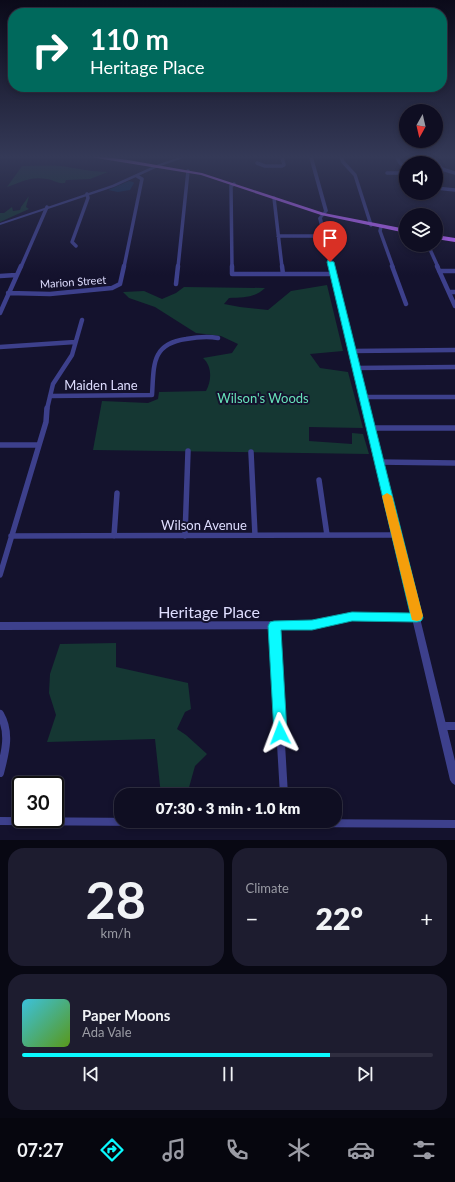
<!DOCTYPE html>
<html lang="en">
<head>
<meta charset="utf-8">
<style>
	:root { --surface:#0f0e22; --page:#1d1c2f; --text:#f1f3f6; --muted:#9b9ca5; --line:#2f2e40; --accent:#0afaff }
	body { margin:0; font-family:Lato,sans-serif; background:var(--page); color:var(--text); height:100vh; display:flex; flex-direction:column; font-size:15px; white-space:nowrap }
	* { box-sizing:border-box; margin:0 }
	p { font-size:13px; color:var(--muted) }
	.icon { flex:none; width:22px; height:22px; fill:none; stroke:currentColor; stroke-width:2; stroke-linecap:round; stroke-linejoin:round }
	.map { position:relative; height:840px; overflow:hidden }
	.sheet { display:flex; flex-direction:column; gap:8px; padding:8px; background:#080813; flex:1 }
	.sheet>* { flex:none }
	.guide { position:absolute; left:8px; top:8px; width:439px; height:84px; border-radius:16px; box-shadow:0 2px 6px #0003,0 0 0 1px var(--line); background:#00695c; color:#fff; overflow:hidden }
	.needle { width:26px; rotate:188deg }
	.buttons { position:absolute; left:399px; top:104px; display:grid; gap:8px }
	.buttons a { display:grid; place-items:center; width:44px; height:44px; border-radius:50%; background:var(--surface); box-shadow:0 2px 6px #0003,0 0 0 1px var(--line); font-size:20px }
	.speed { position:absolute; left:12px; top:776px; display:flex; gap:8px; font-size:20px; font-weight:700; text-align:center }
	.speed>* { display:grid; place-content:center; width:52px; height:52px; border-radius:50%; background:var(--surface); box-shadow:0 2px 6px #0003,0 0 0 1px var(--line); line-height:1 }
	.speed .limit { border:2px solid #111; border-radius:6px; background:#fff; color:#111 }
	.pin { position:absolute; display:grid; place-items:center; width:34px; height:34px; color:#fff; margin:-41px -17px; border-radius:50% 50% 50% 0; rotate:-45deg; box-shadow:0 0 4px #0007 }
	.pin .icon { rotate:45deg }
	.me { position:absolute; width:44px; margin:-22px; rotate:357deg; stroke-linejoin:round; filter:drop-shadow(0 0 3px #0008) }
	.turn { display:flex; align-items:center; gap:14px; height:84px; padding:0 16px; font-size:18px }
	.turn .icon { width:52px; height:52px; stroke-width:2.5 }
	.turn b { display:block; font-size:28px; line-height:34px }
	.big { font-size:30px; font-weight:800; line-height:1.1 }
	.sheet .card { flex:1; display:flex; flex-direction:column; justify-content:center; gap:6px; min-width:0; padding:0 14px; border-radius:16px; background:var(--page) }
	.sheet .dial { align-items:center; gap:0 }
	.dial b { font-size:52px; line-height:1 }
	.song { display:flex; align-items:center; gap:12px }
	.cover { width:48px; height:48px; border-radius:6px; background:linear-gradient(135deg,hsl(190 70% 55%),hsl(90 70% 35%)) }
	.played { height:4px; border-radius:2px; background:linear-gradient(90deg,var(--accent) 75%,var(--line) 75%) }
	.keys { display:flex; justify-content:space-around; direction:ltr }
	.heat { display:flex; justify-content:space-between; align-items:center; font-size:22px; direction:ltr }
	.sheet .tiles { flex:1; display:grid; gap:8px; grid-template-columns:1fr 1fr }
	.card:last-child { grid-column:span 2 }
	.trip { position:absolute; left:114px; top:788px; width:228px; height:40px; border-radius:16px; background:var(--surface); box-shadow:0 2px 6px #0003,0 0 0 1px var(--line); font-weight:800; line-height:40px; text-align:center }
	.menu { display:flex; height:64px; justify-content:space-around; align-items:center; background:#06060e; color:var(--muted) }
	.menu .icon { width:28px; height:28px }
	.menu .on { color:var(--accent) }
	.menu b { font-size:18px; color:var(--text) }
	.map>svg:first-child { display:block }
</style>
</head>
<body>
<div class="map">
<svg width="455" height="840" viewBox="0 0 455 840">
	<rect width="100%" height="100%" fill="#14122d"/>
	<path fill="#153733" d="M22,166C35,166 48,165 60,166C76,168 92,172 108,172L90,179L66,180L65,183C58,184 54,180 47,179C30,176 22,182 7,187Z
		M29,196L26,207L29,209L0,222V213H4L12,207L13,211L20,210L21,207Z
		M327,285L343,351L310,354L320,368L348,372L363,428L309,427V441L352,444V433L363,434L369,454L93,450L102,401L148,403L158,399L159,392L206,391C212,380 212,366 203,358L232,353L238,344L221,336L196,333L155,307L129,298L123,292L144,291L162,299L176,293L184,287L265,288C255,298 243,297 229,298L224,304L240,307L268,310L291,291Z
		M116,643V667L188,683L191,709L185,712L177,729L186,735L207,754L195,766L188,791L174,795H161L155,739L47,742L56,715L49,693L50,674L60,644Z"/>
	<path fill="#0d2b51" d="M129,181L133,182L134,183L130,190L118,192L108,190Z"/>
	<g fill="none" stroke-linecap="round" stroke-linejoin="round">
		<path stroke="#3d408c" stroke-width="3.5" d="M341,157L343,162L355,175L371,225
			M397,157L400,163L406,168
			M433,157L442,169L455,173
			M257,163L265,166H282L284,165L282,157
			M387,173H406
			M436,188L455,190
			M274,198L282,267
			M381,227L380,231L393,267
			M278,236H324
			M428,245L438,267
			M76,246L72,242L88,198L87,194
			M21,267L47,207
			M124,267L142,179L137,176
			M178,267L188,171
			M232,267L231,186L234,184"/>
		<path stroke="#3d408c" stroke-width="4.5" d="M232,266V274H332
			M282,266L283,274
			M392,266L406,304
			M437,266L455,306
			M439,271H455
			M0,276L16,275
			M176,284L178,266
			M449,292H455
			M8,293L50,294L112,288L120,284L124,266
			M0,313L21,266
			M0,347L75,342
			M351,351L455,350
			M355,368L455,367
			M50,396L152,395C154,365 151,344 186,339C197,337 208,336 218,338
			M362,397H455
			M47,409L53,384L72,355L82,320"/>
		<path stroke="#3d408c" stroke-width="5.5" d="M370,428H455
			M0,445H39
			M251,452L255,535
			M378,462L455,463
			M319,480L327,535
			M11,536L397,535
			M114,536L117,493
			M185,536L188,451
			M0,575L46,422L47,408"/>
		<path stroke="#3d408c" stroke-width="8" d="M274,625L284,795
			M0,626L312,625L352,616L417,618
			M0,714C11,733 5,753 0,773
			M442,726H455
			M0,821L455,824"/>
		<path fill="#3d408c" fill-rule="evenodd" d="M180,157H186L158,167L114,187L0,225V223L112,185L156,165Z
			M309,157H313L328,211L322,218L455,761V785L452,783L450,780L318,218L324,211Z"/>
		<path fill="#b965ff" fill-rule="evenodd" d="M90,157H105L128,160L202,173L324,213L406,229V233L321,215L201,175Z
			M436,235L455,238V242L436,239Z"/>
	</g>
	<linearGradient id="sky" x2="0" y2="1"><stop stop-color="#0b0a19"/><stop offset="0.57" stop-color="#343957"/><stop offset="1" stop-color="#343957" stop-opacity="0"/></linearGradient>
	<rect width="455" height="275" fill="url(#sky)"/>
	<path fill="#0afaff" stroke="#06a2a6" d="M328,260L334,262L423,618L421,621L417,622L352,621L312,630H281L287,733L285,738L280,740L276,738L274,733L268,626L270,622L274,621L312,620L352,612L410,613L327,262Z"/>
	<path fill="#f59e0b" d="M387,493L392,496L423,616L421,620L417,621L412,620L411,616L382,496Z"/>
	<g text-anchor="middle" stroke-width="4" stroke-linejoin="round" paint-order="stroke">
		<g font-size="11" fill="#dfdeff" stroke="#14122d">
			<text transform="translate(73 282) rotate(-4)" y="4">Marion Street</text>
		</g>
		<g font-size="13" fill="#dfdeff" stroke="#14122d">
			<text x="101" y="390">Maiden Lane</text>
			<text x="204" y="530">Wilson Avenue</text>
		</g>
		<g font-size="13" fill="#67e2b9" stroke="#14122d">
			<text x="263" y="403">Wilson's Woods</text>
		</g>
		<g font-size="16" fill="#dfdeff" stroke="#14122d">
			<text x="209" y="618">Heritage Place</text>
		</g>
	</g>
</svg>
<div class="buttons">
<a><svg class="needle" viewBox="-14 -14 28 28"><path d="M0-13l5 13h-10z" fill="#e53935"/><path d="M0 13l5-13h-10z" fill="#9b9ca5"/></svg></a>
<a><svg class="icon" aria-label="sound" viewBox="0 0 24 24"><path d="M4 9h4l5-4v14l-5-4H4zM17 9q2 3 0 6"/></svg></a>
<a><svg class="icon" aria-label="layers" viewBox="0 0 24 24"><path d="M12 4l9 5-9 5-9-5zM3 14l9 5 9-5"/></svg></a>
</div>
<div class="speed"><div class="limit">30</div></div>
<div class="pin" style="left:330px;top:262px;background:#d93025"><svg class="icon" aria-label="arrive" viewBox="0 0 24 24"><path d="M6 21V4h12l-3 4 3 4H6"/></svg></div>
<svg class="me" style="left:280px;top:733px" viewBox="-20 -20 40 40"><path d="M0-17L14 15 0 8-14 15z" fill="#0afaff" stroke="#fff" stroke-width="4"/></svg>
<div class="trip">07:30 · 3 min · 1.0 km</div>
<div class="guide">
<div class="turn"><svg class="icon" aria-label="right" viewBox="0 0 24 24"><path d="M7 20v-9h11M14 6l5 5-5 5"/></svg><div><b>110 m</b>Heritage Place</div></div>
</div>
</div>
<section class="sheet">
<div class="tiles">
<div class="card dial"><b>28</b><p>km/h</p></div>
<div class="card"><p>Climate</p>
<div class="heat"><a>−</a><b class="big">22°</b><a>+</a></div>
</div>
<div class="card">
<div class="song"><i class="cover"></i><div><b>Paper Moons</b><p>Ada Vale</p></div></div>
<div class="played"></div>
<div class="keys"><svg class="icon" aria-label="previous" viewBox="0 0 24 24"><path d="M18 5L8 12l10 7zM5 5v14"/></svg><svg class="icon" aria-label="pause" viewBox="0 0 24 24"><path d="M8 5v14M16 5v14"/></svg><svg class="icon" aria-label="next" viewBox="0 0 24 24"><path d="M6 5l10 7-10 7zM19 5v14"/></svg></div>
</div>
</div>
</section>
<nav class="menu">
<b>07:27</b>
<svg class="icon on" aria-label="directions" viewBox="0 0 24 24"><path d="M12 3l9 9-9 9-9-9zM9 14v-3h6M13 9l2 2-2 2"/></svg>
<svg class="icon" aria-label="music" viewBox="0 0 24 24"><path d="M9 18V5l10-2v13"/><circle cx="6" cy="18" r="3"/><circle cx="16" cy="16" r="3"/></svg>
<svg class="icon" aria-label="phone" viewBox="0 0 24 24"><path d="M5 4h4l2 5-3 2q2 4 5 5l2-3 5 2v4C11 20 4 13 5 4z"/></svg>
<svg class="icon" aria-label="climate" viewBox="0 0 24 24"><path d="M12 3v18M4 7l16 10M4 17L20 7"/></svg>
<svg class="icon" aria-label="car" viewBox="0 0 24 24"><path d="M5 17H2v-5l4-1 3-4h7l3 4 3 1v5h-3M9 17h6M6 11h13"/><circle cx="7" cy="17" r="2"/><circle cx="17" cy="17" r="2"/></svg>
<svg class="icon" aria-label="filters" viewBox="0 0 24 24"><path d="M4 7h16M4 17h16"/><circle cx="9" cy="7" r="2"/><circle cx="15" cy="17" r="2"/></svg>
</nav>
</body>
</html>
